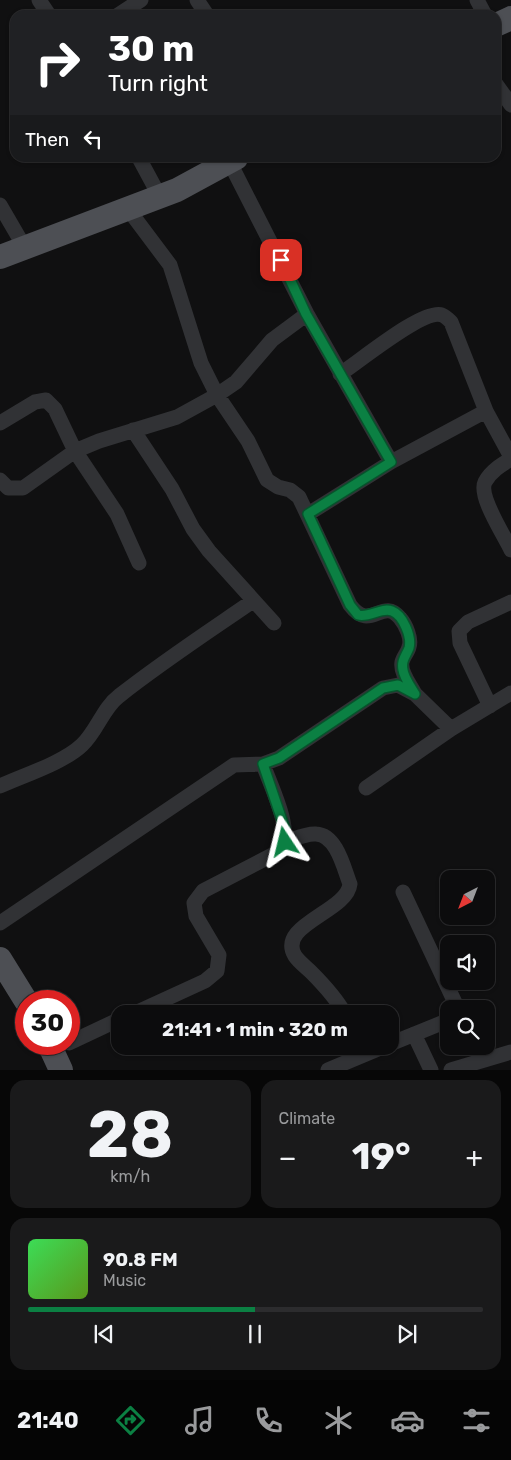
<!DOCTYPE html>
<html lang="en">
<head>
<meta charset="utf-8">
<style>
	:root { --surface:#0c0c0d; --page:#1a1a1b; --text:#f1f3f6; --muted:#9a9b9d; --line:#2c2c2e; --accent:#0b8043 }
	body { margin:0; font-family:Rubik,sans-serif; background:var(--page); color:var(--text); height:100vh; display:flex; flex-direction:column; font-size:19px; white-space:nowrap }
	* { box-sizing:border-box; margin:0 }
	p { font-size:16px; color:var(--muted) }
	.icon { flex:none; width:28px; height:28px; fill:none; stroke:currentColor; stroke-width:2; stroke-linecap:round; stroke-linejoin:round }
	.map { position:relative; height:1070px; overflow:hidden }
	.side { display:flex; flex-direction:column; gap:10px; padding:10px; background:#070707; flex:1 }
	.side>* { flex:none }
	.top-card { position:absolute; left:10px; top:10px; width:491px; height:152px; border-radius:15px; box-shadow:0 1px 4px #0004,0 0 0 1px var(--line); background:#202124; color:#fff; overflow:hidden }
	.needle { width:32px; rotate:222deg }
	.fabs { position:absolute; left:440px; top:870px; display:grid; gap:10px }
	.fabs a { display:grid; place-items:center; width:55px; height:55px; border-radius:10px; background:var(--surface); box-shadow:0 1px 4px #0004,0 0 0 1px var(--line); font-size:25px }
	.speed { position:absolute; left:15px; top:990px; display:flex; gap:10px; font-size:25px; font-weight:700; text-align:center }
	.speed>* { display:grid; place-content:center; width:65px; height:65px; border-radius:50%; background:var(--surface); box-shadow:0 1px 4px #0004,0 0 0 1px var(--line); line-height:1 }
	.speed .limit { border:8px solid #d22; background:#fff; color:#111 }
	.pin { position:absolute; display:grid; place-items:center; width:42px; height:42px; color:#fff; margin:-21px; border-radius:10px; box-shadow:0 2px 8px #0006 }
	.me { position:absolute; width:55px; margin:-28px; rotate:350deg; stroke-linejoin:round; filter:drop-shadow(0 0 4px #0008) }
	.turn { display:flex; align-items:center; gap:18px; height:105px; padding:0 15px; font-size:22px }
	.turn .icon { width:65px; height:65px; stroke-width:2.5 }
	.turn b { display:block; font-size:35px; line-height:42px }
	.then { display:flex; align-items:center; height:48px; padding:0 15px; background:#0003; gap:10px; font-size:19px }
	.big { font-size:38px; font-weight:700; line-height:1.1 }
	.side .tile { flex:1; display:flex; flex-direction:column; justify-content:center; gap:8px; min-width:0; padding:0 18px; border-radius:15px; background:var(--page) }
	.side .dial { align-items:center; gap:0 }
	.dial b { font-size:65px; line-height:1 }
	.song { display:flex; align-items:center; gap:15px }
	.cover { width:60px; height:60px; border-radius:8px; background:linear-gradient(135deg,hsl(130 70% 55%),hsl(90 70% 35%)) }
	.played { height:5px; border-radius:2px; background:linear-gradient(90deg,var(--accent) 50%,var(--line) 50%) }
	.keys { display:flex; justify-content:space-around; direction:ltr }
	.heat { display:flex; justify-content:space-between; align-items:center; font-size:28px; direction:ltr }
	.side .tiles { flex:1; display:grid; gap:10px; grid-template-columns:1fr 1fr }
	.tile:last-child { grid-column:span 2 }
	.trip { position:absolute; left:111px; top:1005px; width:288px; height:50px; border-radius:15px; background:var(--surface); box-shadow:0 1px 4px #0004,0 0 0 1px var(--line); font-weight:700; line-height:50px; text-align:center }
	.dock { display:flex; height:80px; justify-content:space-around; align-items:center; background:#050505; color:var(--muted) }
	.dock .icon { width:35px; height:35px }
	.dock .active { color:var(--accent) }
	.dock b { font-size:22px; color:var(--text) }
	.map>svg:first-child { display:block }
</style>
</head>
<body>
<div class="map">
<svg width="511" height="1070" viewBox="0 0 511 1070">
	<rect width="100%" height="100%" fill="#101011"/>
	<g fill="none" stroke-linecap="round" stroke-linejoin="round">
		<path stroke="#313235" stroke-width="15" d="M39,0L49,15
			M197,0L207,15
			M477,0L485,15
			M118,15L141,0
			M496,84L511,105
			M139,158L160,197
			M229,161L307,314L391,462
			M0,205L25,248
			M128,209L170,265L201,363L217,395L248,441L267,480L278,487L290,490L299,497L350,605C371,633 382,596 400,618C406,625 412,639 409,647C408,652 403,657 402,662C400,673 410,684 415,694
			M340,374C358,363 423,308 442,315C445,316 449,320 451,322L486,411L511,457
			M0,423L35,402L46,400L55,409L75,451L117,514L139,563
			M133,430L172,489L193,529L209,551L274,623
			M511,459C501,465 491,471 485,482C478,496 504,535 511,550
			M0,480L8,488H23L75,451L99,441L177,417L217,395L236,382L272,340L307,314
			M308,514L391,462L486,411
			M490,706L460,643L459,631L468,622L511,602
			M0,786C24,775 63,763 82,745C97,731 103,708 119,696C162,662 208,632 253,601
			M366,788L451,729L511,693
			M285,842C295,839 306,833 316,834C337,835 344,869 350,884C347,912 276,925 295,956C299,962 306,967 311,972C324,985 336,998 345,1014
			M403,892L458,1009
			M0,923L234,765L263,764L279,758L383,688L398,685L415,694L451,729
			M476,1009L480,1007
			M133,1014L205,981L217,971L219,955L196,916L194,903L203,891L282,850C292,827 271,787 263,764
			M414,1034L431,1070
			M69,1043L120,1019
			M390,1044L449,1020
			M328,1070L385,1046
			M451,1070L511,1052"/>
		<path stroke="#4d4f54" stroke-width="24" d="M496,25L511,18
			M0,257L177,190L236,158
			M0,959L26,1001
			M49,1044L61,1070"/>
	</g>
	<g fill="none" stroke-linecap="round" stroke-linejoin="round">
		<g stroke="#07532c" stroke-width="12">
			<path id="route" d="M281,260L306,314L391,462L308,514L350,605L358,615C370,618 381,607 392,611C403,615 412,637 409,648C406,656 401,660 403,670C404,678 411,687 415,694L398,685L383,688L279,758L263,764L285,829V842"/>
		</g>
		<use href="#route" stroke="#0b8043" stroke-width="9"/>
	</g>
</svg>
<div class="fabs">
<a><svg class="needle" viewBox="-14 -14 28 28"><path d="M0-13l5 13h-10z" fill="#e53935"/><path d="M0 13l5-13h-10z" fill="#9a9b9d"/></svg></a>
<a><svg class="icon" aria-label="sound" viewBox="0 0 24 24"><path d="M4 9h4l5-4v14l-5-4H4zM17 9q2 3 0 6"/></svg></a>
<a><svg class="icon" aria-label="search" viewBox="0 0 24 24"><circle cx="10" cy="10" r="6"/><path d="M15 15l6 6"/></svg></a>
</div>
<div class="speed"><div class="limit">30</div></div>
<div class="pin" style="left:281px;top:260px;background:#d93025"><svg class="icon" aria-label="arrive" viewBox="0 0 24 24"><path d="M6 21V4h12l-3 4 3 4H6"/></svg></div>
<svg class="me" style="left:285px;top:842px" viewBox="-20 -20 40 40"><path d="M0-17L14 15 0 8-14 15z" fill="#0b8043" stroke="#fff" stroke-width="4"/></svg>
<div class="trip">21:41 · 1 min · 320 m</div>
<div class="top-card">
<div class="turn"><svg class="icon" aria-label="right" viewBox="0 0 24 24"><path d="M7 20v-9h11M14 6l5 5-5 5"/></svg><div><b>30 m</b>Turn right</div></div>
<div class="then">Then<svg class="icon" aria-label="left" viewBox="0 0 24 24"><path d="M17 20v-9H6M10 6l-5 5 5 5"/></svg></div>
</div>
</div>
<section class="side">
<div class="tiles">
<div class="tile dial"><b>28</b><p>km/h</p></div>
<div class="tile"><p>Climate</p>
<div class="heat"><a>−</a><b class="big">19°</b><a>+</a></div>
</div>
<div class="tile">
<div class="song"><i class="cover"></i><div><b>90.8 FM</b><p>Music</p></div></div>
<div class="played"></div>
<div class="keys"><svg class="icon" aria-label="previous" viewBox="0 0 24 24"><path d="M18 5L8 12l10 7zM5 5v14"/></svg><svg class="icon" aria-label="pause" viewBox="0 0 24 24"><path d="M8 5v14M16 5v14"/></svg><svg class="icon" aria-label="next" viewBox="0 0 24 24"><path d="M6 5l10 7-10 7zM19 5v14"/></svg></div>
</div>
</div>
</section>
<nav class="dock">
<b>21:40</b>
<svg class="icon active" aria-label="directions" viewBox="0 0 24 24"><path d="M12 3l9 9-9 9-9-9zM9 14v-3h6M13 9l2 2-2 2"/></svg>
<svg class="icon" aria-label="music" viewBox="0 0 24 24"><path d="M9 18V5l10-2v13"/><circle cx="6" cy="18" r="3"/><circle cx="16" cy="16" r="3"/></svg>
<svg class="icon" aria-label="phone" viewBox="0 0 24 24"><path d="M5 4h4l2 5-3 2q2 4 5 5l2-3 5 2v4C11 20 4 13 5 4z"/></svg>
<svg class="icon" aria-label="climate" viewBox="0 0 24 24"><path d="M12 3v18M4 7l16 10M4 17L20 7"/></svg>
<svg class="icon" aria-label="car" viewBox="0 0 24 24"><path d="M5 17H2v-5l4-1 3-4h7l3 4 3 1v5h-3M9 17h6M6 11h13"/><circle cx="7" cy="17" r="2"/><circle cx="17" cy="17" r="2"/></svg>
<svg class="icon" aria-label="filters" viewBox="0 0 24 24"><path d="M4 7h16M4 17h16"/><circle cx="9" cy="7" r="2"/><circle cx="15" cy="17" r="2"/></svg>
</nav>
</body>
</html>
